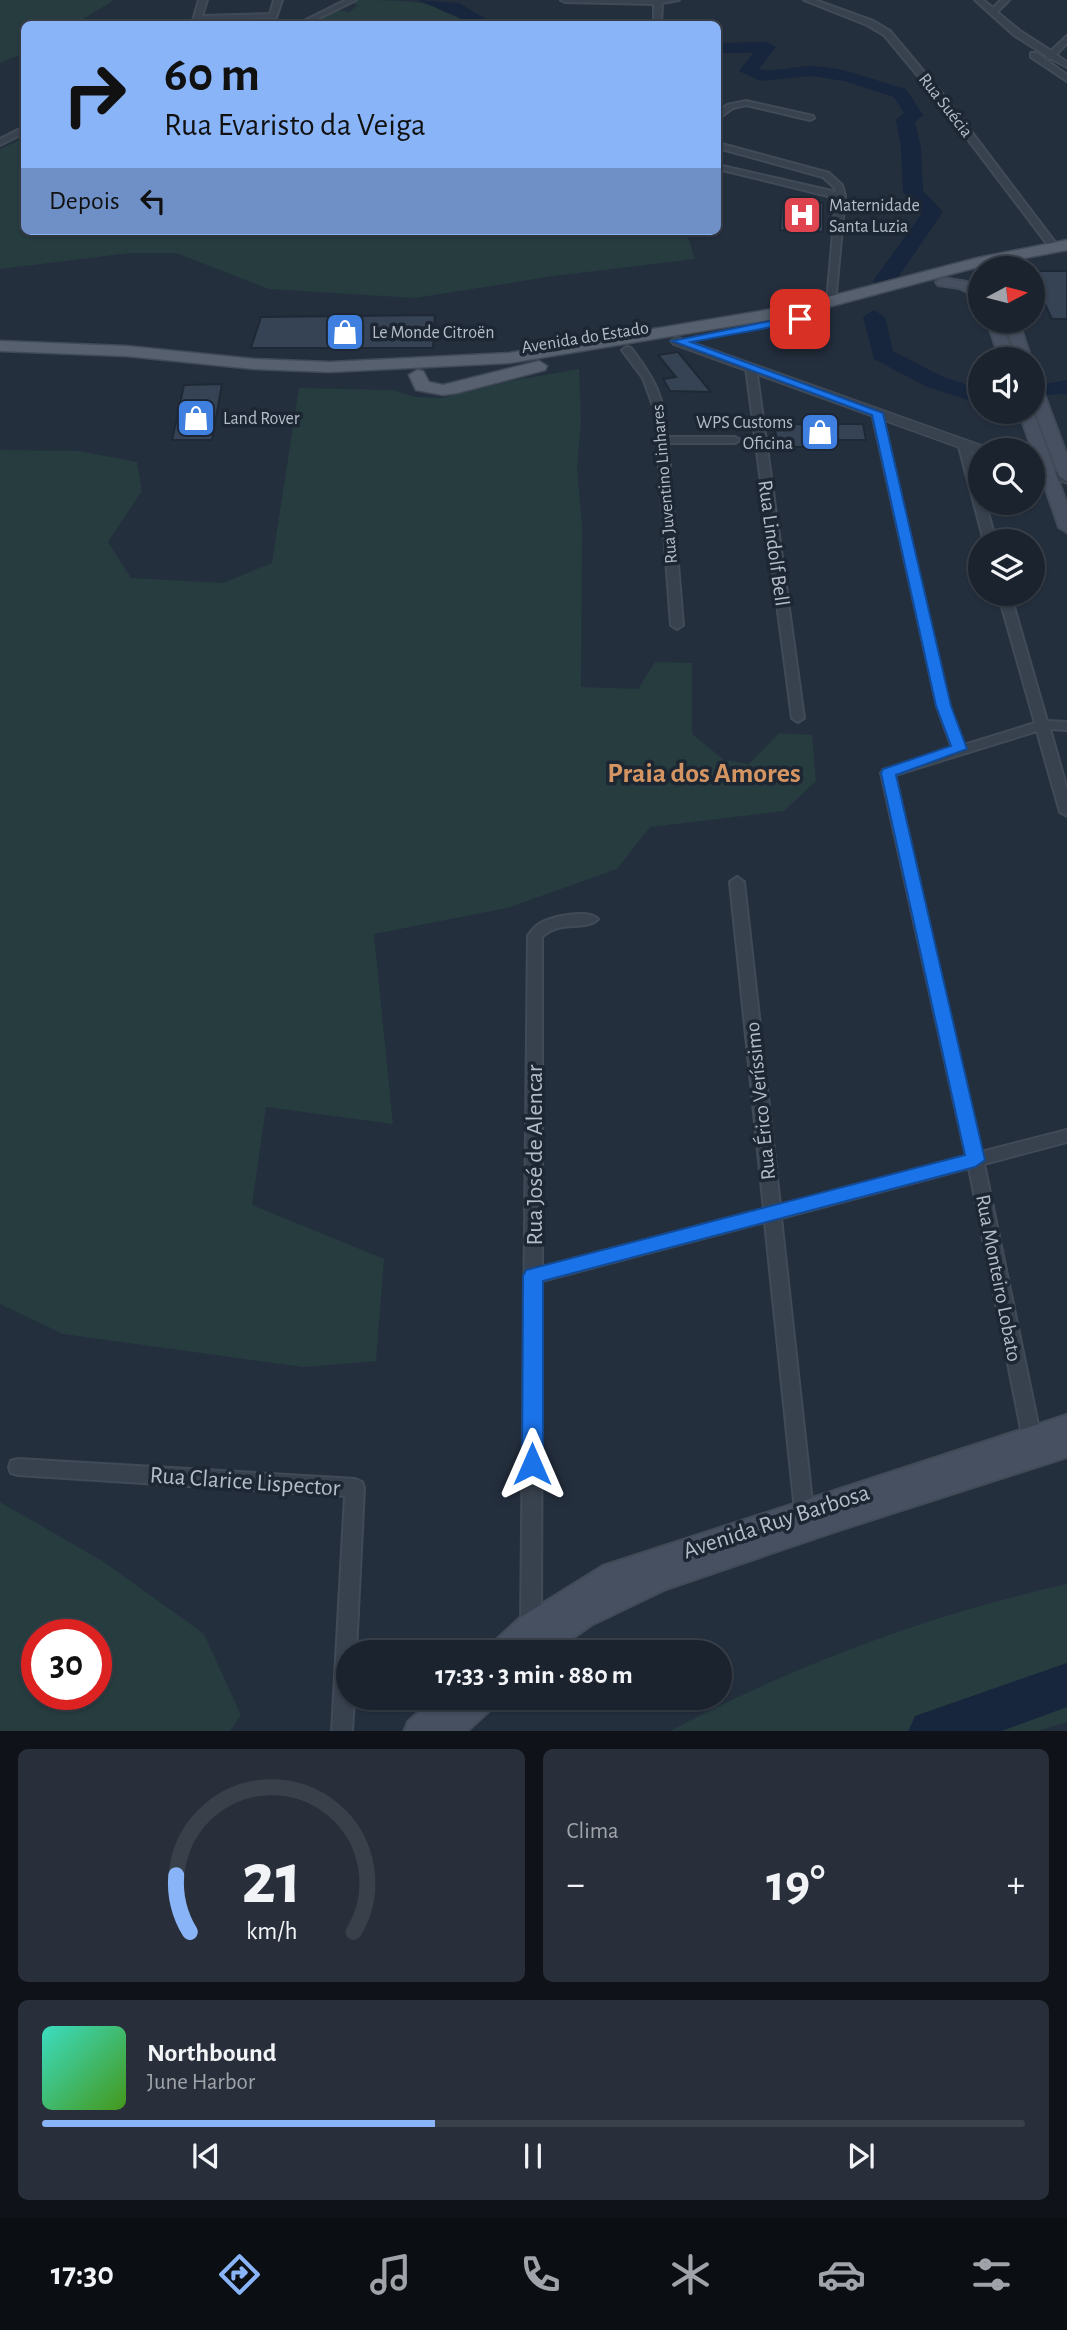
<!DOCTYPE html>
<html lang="pt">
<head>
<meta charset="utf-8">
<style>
	:root { --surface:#1b232e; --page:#282f3a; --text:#f1f3f6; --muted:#a0a4aa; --line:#39404a; --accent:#8ab4f8 }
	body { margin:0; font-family:"Alegreya Sans",sans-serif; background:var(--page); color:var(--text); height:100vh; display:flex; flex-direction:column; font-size:26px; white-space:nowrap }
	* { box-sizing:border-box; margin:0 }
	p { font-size:23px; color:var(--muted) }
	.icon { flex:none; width:38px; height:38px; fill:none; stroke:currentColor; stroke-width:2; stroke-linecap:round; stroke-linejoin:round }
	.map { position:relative; height:1731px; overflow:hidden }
	.sheet { display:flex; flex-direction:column; gap:18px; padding:18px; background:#0f1319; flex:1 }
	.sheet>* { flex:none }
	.banner { position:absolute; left:21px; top:21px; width:700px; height:214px; border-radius:10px; box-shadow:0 2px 5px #0004,0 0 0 2px var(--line); background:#8ab4f8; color:#111; overflow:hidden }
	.needle { width:46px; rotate:83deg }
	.buttons { position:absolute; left:968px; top:256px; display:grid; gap:14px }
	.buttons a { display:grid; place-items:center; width:77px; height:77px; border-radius:50%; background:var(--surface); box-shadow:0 2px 5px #0004,0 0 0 2px var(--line); font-size:35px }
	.speed { position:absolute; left:21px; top:1619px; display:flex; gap:14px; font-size:35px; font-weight:700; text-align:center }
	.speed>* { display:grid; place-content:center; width:91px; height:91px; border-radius:50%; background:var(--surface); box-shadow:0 2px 5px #0004,0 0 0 2px var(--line); line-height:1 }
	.speed .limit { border:10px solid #d22; background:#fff; color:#111 }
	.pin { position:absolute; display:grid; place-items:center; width:60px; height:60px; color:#fff; margin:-30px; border-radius:14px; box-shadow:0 4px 10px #0006 }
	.me { position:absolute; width:77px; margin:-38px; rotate:0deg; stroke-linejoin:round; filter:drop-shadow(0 0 5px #0008) }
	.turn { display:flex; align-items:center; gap:24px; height:147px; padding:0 28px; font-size:32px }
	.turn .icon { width:91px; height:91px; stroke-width:2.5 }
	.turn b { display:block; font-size:49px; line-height:60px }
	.then { display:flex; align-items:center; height:66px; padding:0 28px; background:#0003; gap:14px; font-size:26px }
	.big { font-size:52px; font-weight:700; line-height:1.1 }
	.sheet .card { flex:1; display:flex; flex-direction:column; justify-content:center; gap:10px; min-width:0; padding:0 24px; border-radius:10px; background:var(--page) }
	.sheet .dial { align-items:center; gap:0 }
	.dial svg { height:182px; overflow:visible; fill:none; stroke:var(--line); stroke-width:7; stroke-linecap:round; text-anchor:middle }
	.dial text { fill:var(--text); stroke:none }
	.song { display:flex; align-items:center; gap:21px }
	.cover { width:84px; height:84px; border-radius:10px; background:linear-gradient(135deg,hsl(170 70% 55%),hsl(100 70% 35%)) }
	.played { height:7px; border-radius:4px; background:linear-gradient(90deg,var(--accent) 40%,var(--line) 40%) }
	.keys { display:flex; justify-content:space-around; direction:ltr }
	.heat { display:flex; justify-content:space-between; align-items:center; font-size:38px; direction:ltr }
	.sheet .tiles { flex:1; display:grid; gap:18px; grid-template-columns:1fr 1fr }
	.card:last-child { grid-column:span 2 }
	.trip { position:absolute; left:336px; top:1640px; width:396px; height:70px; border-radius:35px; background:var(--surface); box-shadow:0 2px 5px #0004,0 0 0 2px var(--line); font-weight:700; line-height:70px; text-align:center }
	.tab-bar { display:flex; height:112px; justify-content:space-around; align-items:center; background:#0b0e12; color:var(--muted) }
	.tab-bar .icon { width:49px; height:49px }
	.tab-bar .active { color:var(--accent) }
	.tab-bar b { font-size:32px; color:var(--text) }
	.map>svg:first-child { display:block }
</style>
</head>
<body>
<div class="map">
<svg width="1067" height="1732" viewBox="0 0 1067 1732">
	<rect width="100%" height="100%" fill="#242f3e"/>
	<path fill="#263c3f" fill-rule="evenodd" d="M0,0H114L75,24H24V53L0,63Z
		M357,0C402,0 441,0 480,24H310L337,10L349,12L358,5L351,3Z
		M24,138V231H681L689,240L695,259L554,276L415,298L269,289L176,253H130L0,269V149Z
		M579,369L581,422L577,467L582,527L581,687L638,689L655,662L692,663V734L724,760L749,764L779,733L812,735L816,781L784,811L650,827L617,869L507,908L374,934L393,1124L266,1107L252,1205L384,1259L376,1361L303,1367L63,1334L0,1304V450L79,451L137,462L142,491L108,542L131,578L223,583L272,563L299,388L393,390L415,397L442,398L510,381Z
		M0,1502L104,1562L204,1634L241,1715L230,1731H0ZM96,1634V1694H37V1634Z
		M1067,1584V1722L1035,1732L670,1731C794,1665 930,1614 1067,1584Z"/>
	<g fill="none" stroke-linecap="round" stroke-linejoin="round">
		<path fill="#17263c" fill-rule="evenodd" d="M418,0L459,3L494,24H473Z
			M767,42L776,47L759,69C776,73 796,65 814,66C847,68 875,81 906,89L923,115L915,122L921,148L923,191L943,212L892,286H876L873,281L922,213L903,192L901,148L896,120L904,113L894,97L844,81L812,76L760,81L739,71L753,53H718V43Z
			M874,310L885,317L893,351L941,376L980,389V404L925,386L874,359L863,317Z
			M1067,380V394L1040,395L1036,390L1040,385Z
			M1067,1663V1707L999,1732H908L915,1716Z"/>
	</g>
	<path fill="#364354" stroke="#1f2835" stroke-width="2" d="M805,199L823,203V232L780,230L782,201L805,202Z
		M1041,271H1067V319H1052L1032,277Z
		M435,315L433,348H251L261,317Z
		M678,352L711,392L670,391L663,379L676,377L658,355Z
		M222,384L212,440H172L184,385Z
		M774,424H863L866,440H818L819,447H778Z"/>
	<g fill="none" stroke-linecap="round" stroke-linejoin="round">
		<g stroke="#414a57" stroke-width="4">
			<path id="minor" d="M199,0H207L202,16L270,14L274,0H282L276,18L200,20L198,24H192Z
				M346,0H356L307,24H298Z
				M561,0H679L662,3L661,24H654V4L565,2Z
				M804,0H815L873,21L890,31L945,97L1057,245V249H1051L939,101L884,35L867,25Z
				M975,0H983L993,8L1001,0H1009L997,12L1020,31L1051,51L1067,36V43L1056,55L1067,62V67L1052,59H1047V56L1014,35Z
				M1031,53H1037L1067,75V81L1031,57Z
				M746,101L813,116L814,118L810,120L746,105L733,108L718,119V112L727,105Z
				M24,127V133L0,145V139Z
				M718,143L829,173L842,185L845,196L835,304L827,302L836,198L718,169V165L836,192L835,188L823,177L718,148Z
				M627,347L631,348C655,380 664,396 667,437H735L740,440L735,443H668L683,625L677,629L671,625L655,411L643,378L622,350Z
				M751,365L756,368L804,718L798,722L792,718L746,368Z
				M877,410L882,413L949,706L964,745L1035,723L998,593H1010L1047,721L1067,722V730L1050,729L1067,789V816L1060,812L1037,731L895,775L981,1152L1067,1130V1142L984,1164L1042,1444L1040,1450L1033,1452L1026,1450L1024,1444L969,1168L781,1218L814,1520L812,1526L805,1529L798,1526L796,1520L765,1222L542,1281L541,1622L544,1629L541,1636L534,1639L527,1636L521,1626L528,936C531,931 534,927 539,924C551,916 589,909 598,919C585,932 560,919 542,937V1267L764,1209L730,882L737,877L744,882L780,1205L966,1156L881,773L883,770L952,748L937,706L872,413Z
				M963,440L968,443L980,485V502H985L996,541H984L958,443Z
				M18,1459L355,1479L362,1482L364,1488L356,1652H348V1698H354L352,1732H332L345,1496L18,1475L11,1473L9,1467L11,1461Z"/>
		</g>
		<g stroke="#414a57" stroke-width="3">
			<path id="tertiary" d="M677,337L985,447L987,450H980V454L975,453L673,344L671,341Z
				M1032,465L1067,475V483L1032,473Z"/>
		</g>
		<g stroke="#414a57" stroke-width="4">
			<path id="secondary" d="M943,278L967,282L980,289V298L959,288L938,285L936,282Z
				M987,320H1001L1014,359H1000Z
				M1004,320H1018L1031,359H1017Z
				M1032,377L1039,381L1067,456V481L1059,476L1032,402Z
				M1019,411H1033L1067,505V532L1059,527Z
				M1067,1415V1457L830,1533L666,1589L591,1625L553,1652H489L493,1643L521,1617L603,1566Z
				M434,1698H496L492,1708L466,1732H404L408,1722Z"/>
		</g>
		<g stroke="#414a57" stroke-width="3">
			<path id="primary" d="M1067,240V250L978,267L798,315L509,363L330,372L254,369L126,356L0,351V341L126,346L254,359L330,362L509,353L797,305L977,258Z
				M539,361L547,366L545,370L457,393L443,395L416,390L409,375L417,370L423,371L429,382L443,385Z"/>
		</g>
		<use href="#minor" fill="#38414e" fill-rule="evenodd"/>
		<use href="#tertiary" fill="#38414e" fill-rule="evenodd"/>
		<use href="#secondary" fill="#465061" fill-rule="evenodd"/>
		<use href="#primary" fill="#56606e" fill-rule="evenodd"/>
	</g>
	<path fill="#1a73e8" stroke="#114b97" stroke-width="2" d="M800,315L805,319L804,321L691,342L883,413L951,706L967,749L896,775L985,1160L975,1167L543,1281V1464L540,1471L532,1474L525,1471L522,1464L523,1276L526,1270L965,1155L881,773L883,769L951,746L936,706L872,415L672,341Z"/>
	<defs>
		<g id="hospital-square" transform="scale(2.0125)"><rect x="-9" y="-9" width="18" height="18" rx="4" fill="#e0444e" stroke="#1d2633"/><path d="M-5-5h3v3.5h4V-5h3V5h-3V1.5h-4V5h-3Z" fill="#fff"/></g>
		<g id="shop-square" transform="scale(2.0125)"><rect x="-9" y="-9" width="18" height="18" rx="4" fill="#3f7fe0" stroke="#1d2633"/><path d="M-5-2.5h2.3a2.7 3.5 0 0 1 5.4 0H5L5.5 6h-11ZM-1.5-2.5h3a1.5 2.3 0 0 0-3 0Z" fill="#fff"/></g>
	</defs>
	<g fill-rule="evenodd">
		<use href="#hospital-square" x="802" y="215"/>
		<use href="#shop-square" x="345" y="332"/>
		<use href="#shop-square" x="196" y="418"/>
		<use href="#shop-square" x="820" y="432"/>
	</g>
	<g text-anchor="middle" stroke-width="7" stroke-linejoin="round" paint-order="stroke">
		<g font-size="18" fill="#b4bcc9" stroke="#1d2633">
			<text transform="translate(946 105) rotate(52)" y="6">Rua Suécia</text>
			<text transform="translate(585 337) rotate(-9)" y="6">Avenida do Estado</text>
			<text transform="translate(664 484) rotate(-95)" y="6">Rua Juventino Linhares</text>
		</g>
		<g font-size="18" fill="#b4bcc9" stroke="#1d2633" text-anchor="start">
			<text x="829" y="211">Maternidade<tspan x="829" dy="21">Santa Luzia</tspan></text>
			<text x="372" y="338">Le Monde Citroën</text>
			<text x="223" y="424">Land Rover</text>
			<text x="793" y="428" text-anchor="end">WPS Customs<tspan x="793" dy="21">Oficina</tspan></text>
		</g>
		<g font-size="21" fill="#b4bcc9" stroke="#1d2633">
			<text transform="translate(774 543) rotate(82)" y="7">Rua Lindolf Bell</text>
			<text transform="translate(760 1101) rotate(-96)" y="7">Rua Érico Veríssimo</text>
			<text transform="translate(999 1278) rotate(79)" y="7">Rua Monteiro Lobato</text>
		</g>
		<g font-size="24" fill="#b4bcc9" stroke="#1d2633">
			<text transform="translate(534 1155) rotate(-90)" y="8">Rua José de Alencar</text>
			<text transform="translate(245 1481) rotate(4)" y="8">Rua Clarice Lispector</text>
			<text transform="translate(776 1521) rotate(-18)" y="8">Avenida Ruy Barbosa</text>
		</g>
		<g font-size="28" font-weight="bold" fill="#d59563" stroke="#1d2633">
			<text x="704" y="782">Praia dos Amores</text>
		</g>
	</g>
</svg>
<div class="buttons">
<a><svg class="needle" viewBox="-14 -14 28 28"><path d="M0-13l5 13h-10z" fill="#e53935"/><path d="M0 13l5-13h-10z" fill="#a0a4aa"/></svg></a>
<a><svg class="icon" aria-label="sound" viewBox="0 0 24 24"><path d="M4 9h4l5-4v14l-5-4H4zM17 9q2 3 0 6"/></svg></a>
<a><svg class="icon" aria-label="search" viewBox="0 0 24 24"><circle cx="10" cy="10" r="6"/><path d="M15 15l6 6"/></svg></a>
<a><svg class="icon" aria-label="layers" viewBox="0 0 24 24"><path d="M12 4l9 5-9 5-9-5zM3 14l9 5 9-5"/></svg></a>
</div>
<div class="speed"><div class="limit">30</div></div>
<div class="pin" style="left:800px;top:319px;background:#d93025"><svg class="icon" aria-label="arrive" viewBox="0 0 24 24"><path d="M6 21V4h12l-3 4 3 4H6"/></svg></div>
<svg class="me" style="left:532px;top:1464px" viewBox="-20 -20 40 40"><path d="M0-17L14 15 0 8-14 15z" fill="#1a73e8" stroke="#fff" stroke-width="4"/></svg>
<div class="trip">17:33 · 3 min · 880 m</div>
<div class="banner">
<div class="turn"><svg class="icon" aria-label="right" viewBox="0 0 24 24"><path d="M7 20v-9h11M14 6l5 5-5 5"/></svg><div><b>60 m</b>Rua Evaristo da Veiga</div></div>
<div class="then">Depois<svg class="icon" aria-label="left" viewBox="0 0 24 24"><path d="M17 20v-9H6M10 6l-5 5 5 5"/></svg></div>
</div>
</div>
<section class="sheet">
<div class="tiles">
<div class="card dial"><svg viewBox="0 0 100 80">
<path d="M14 69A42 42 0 1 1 86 69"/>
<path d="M14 69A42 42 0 0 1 8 44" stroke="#8ab4f8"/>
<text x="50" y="56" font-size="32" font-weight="700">21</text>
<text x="50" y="72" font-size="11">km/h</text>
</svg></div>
<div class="card"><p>Clima</p>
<div class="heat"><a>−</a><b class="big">19°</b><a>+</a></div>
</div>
<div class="card">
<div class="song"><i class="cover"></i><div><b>Northbound</b><p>June Harbor</p></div></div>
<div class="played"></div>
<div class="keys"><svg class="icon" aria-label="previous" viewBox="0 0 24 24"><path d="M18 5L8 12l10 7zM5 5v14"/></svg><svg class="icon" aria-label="pause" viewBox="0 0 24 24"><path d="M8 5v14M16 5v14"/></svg><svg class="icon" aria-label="next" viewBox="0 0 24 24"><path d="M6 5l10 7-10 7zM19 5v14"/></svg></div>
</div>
</div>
</section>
<nav class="tab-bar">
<b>17:30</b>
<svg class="icon active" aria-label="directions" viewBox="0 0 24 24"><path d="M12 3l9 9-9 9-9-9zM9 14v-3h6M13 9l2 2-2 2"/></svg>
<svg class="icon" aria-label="music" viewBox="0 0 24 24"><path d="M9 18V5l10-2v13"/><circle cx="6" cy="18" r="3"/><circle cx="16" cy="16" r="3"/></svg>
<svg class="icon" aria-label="phone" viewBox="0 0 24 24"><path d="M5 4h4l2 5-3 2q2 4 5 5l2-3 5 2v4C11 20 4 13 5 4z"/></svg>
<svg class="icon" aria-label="climate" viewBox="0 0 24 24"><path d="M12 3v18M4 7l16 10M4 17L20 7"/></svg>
<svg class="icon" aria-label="car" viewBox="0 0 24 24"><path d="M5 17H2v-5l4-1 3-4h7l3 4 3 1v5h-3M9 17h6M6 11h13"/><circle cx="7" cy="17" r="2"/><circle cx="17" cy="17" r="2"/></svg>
<svg class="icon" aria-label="filters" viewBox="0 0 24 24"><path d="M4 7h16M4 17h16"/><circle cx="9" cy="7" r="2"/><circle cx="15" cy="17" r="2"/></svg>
</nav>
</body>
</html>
